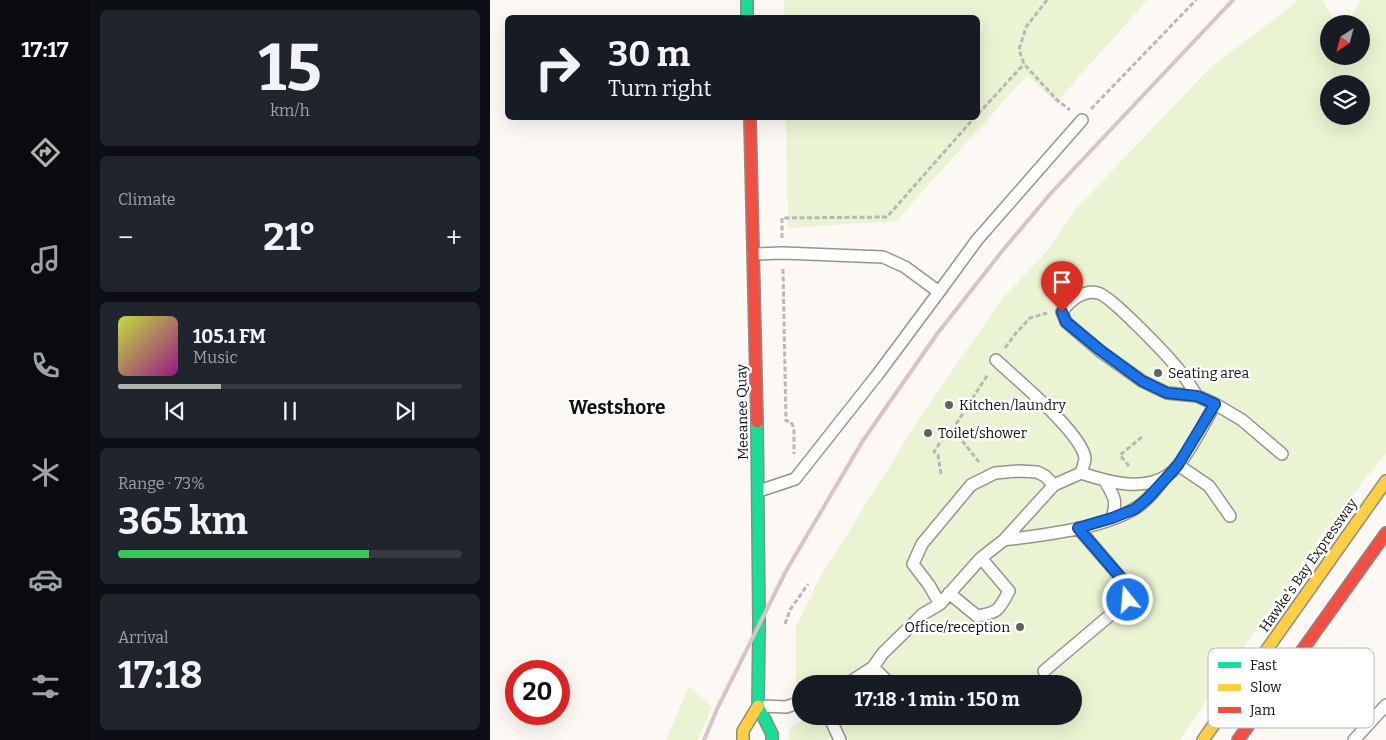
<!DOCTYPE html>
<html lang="en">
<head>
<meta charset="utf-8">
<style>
	:root { --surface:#171b24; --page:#20242c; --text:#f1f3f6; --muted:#9ea1a6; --line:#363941; --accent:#b1b1b2 }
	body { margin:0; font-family:Bitter,serif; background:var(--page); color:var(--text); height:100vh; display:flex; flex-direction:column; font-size:19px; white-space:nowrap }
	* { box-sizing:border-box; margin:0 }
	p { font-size:16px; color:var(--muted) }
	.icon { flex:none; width:28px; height:28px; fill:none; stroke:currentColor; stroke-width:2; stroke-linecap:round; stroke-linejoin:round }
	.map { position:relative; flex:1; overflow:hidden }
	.drawer { display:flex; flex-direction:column; gap:10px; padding:10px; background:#0d0f14; width:400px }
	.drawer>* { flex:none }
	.guide { position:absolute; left:15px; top:15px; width:475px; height:105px; border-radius:8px; box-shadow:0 5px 20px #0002; background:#171b24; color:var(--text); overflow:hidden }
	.needle { width:32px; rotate:216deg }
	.controls { position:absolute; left:830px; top:15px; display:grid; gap:10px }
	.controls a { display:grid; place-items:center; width:50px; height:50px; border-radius:50%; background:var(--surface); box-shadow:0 5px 20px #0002; font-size:25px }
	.speed { position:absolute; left:15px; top:660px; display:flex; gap:10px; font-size:25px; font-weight:700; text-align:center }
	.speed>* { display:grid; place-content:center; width:65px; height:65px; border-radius:50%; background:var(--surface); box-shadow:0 5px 20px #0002; line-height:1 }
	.speed .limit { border:8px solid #d22; background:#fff; color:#111 }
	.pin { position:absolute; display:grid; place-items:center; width:42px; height:42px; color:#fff; margin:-51px -21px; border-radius:50% 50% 50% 0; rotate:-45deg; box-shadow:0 0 5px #0007 }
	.pin .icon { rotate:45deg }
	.me { position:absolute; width:55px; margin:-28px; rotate:343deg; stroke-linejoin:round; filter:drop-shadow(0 0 4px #0008) }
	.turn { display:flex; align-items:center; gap:18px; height:105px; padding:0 20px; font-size:22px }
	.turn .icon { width:65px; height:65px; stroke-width:2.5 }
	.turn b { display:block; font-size:35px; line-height:42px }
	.big { font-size:38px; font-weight:700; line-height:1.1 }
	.drawer .tile { flex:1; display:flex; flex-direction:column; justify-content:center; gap:8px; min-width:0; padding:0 18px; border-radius:8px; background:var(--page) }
	.drawer .dial { align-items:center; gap:0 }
	.dial b { font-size:65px; line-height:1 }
	.song { display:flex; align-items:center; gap:15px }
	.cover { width:60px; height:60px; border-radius:8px; background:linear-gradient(135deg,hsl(70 70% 55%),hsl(310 70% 35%)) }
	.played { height:5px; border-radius:2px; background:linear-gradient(90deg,var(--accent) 30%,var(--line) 30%) }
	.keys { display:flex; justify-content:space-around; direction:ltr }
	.heat { display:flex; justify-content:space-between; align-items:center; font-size:28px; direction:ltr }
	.charge { height:8px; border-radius:4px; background:linear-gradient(90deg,#34c759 73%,var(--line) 0) }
	.trip { position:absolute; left:302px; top:675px; width:290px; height:50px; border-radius:25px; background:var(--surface); box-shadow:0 5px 20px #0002; font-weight:700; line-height:50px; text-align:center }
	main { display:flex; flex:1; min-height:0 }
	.tab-bar { display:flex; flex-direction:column; width:90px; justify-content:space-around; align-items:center; background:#090b0e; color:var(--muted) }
	.tab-bar .icon { width:35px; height:35px }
	.tab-bar .active { color:var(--accent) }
	.tab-bar b { font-size:22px; color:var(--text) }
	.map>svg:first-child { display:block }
</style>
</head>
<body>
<main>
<nav class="tab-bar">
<b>17:17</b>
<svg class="icon active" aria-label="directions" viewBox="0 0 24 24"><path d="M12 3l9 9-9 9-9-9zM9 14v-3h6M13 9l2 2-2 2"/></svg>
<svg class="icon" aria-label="music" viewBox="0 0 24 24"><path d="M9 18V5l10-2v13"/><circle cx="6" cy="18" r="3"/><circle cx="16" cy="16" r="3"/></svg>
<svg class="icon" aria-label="phone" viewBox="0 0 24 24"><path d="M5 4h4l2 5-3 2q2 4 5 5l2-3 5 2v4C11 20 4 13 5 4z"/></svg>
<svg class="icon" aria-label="climate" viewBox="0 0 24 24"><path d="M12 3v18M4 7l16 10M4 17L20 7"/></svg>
<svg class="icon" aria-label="car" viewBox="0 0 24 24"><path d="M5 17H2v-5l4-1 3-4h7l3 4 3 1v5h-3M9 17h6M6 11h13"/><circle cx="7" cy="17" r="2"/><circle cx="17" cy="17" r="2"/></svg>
<svg class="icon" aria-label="filters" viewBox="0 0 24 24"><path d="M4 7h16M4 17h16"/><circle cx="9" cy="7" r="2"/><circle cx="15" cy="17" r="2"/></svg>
</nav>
<section class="drawer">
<div class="tile dial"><b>15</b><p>km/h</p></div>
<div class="tile"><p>Climate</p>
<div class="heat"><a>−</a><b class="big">21°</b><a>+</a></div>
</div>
<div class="tile">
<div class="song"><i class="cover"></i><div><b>105.1 FM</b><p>Music</p></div></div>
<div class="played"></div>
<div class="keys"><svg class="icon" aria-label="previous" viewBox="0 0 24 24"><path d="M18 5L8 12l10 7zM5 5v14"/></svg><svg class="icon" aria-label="pause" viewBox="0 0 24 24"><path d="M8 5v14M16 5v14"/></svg><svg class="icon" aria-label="next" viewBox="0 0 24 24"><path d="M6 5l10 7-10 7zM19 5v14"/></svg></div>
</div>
<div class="tile"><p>Range · 73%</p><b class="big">365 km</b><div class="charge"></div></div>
<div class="tile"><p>Arrival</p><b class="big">17:18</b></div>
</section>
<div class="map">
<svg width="896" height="740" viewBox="0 0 896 740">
	<rect width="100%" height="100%" fill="#fcf9f4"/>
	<path fill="#eaf3d2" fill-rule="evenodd" d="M294,0H657L566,103L537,75L406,221L298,228L296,118H488V18L294,17Z
		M809,0H833L845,24H839V56H871V24H857L872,0H896V453L832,534L689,740H299V728L312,720L306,688V627L328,581L433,413L512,299L556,252L585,210L719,69ZM839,84H871V116H839ZM311,684H584V716H311Z
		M199,686L222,707L208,740H176Z"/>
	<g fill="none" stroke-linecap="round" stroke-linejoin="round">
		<g stroke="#969492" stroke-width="14">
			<path id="lane" d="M263,254L293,253L393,257L415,267L449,292L388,374L305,479L269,491
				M449,292L487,240L592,120
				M506,360C527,380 591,432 595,458C595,462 592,469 591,473
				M707,396C701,387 696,378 689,370C678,356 621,296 608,293C594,289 579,301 572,312L576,322L610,351L652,381L677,393L707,396L725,404L752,420L792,454
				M688,465L719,486L740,516
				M615,481C625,498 627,500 622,519
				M514,540C552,535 611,529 644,509C657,502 667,488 676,476
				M459,593L487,616C508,613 509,610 519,591L491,558
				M450,604L439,585L423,564L432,544L481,485L505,473L529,471L547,472L555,476L564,485
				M383,667L400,684
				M554,671L638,600L637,585L588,528
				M357,684L383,667L393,653L433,614L450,604L491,558L514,540L564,485L591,473C618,482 652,492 678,475C695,463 714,423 725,404
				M270,706L296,707L311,702
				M339,716L350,740
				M864,740L896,705"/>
		</g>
		<g stroke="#8c8b89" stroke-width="14">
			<path id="fast" d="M257,0V18
				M267,422L269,623L268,706L282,734V740"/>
		</g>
		<g stroke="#8c8b89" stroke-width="14">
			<path id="slow" d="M253,740V731L268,706
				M713,740L896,481"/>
		</g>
		<g stroke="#8c8b89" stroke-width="14">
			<path id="jam" d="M260,118L267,422
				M748,740L896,533"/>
		</g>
		<path stroke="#b9b8b8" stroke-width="3" stroke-dasharray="5 2.5" stroke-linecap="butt" d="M557,0L536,27L529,50L534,64L567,100L580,110
			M601,109L706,0
			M488,114L534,64
			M292,238V218L397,217L484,118
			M293,269L296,421L301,422L304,428V454
			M515,348L526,333L540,318L557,313
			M463,429L489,462
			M639,466L630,455L652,437
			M451,474L448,455L444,452L451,441L463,429L498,374
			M295,624L300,610L318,584"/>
		<use href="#lane" stroke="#fffefd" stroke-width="11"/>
		<use href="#fast" stroke="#16e098" stroke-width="11"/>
		<use href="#slow" stroke="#ffcf43" stroke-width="11"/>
		<use href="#jam" stroke="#f24e42" stroke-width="11"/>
		<path stroke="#dac3c7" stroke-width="4" d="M214,740L228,707L296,571L372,442L447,334L513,250L562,192L743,0"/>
	</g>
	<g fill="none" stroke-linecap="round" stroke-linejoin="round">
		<g stroke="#114b97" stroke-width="12">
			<path id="route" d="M572,312L576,322L610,350L652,381L677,393L707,396L725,404L688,465L658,498L645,509L622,518L588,528L637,585L638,600"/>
		</g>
		<use href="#route" stroke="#1a73e8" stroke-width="9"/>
	</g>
	<g fill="#62615f" stroke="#fff" stroke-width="2">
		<circle cx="668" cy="373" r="5"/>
		<circle cx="459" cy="405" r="5"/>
		<circle cx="438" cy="433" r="5"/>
		<circle cx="530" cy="627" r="5"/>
	</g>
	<g text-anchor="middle" stroke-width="5" stroke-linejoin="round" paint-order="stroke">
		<g font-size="14" fill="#0f0f0f" stroke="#fff" text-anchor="start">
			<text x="678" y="378">Seating area</text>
			<text x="469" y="410">Kitchen/laundry</text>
			<text x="448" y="438">Toilet/shower</text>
			<text x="520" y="632" text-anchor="end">Office/reception</text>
		</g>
		<g font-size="14" fill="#0f0f0f" stroke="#fff">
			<text transform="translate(252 412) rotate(-91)" y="5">Meeanee Quay</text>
			<text transform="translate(818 565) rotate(-55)" y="5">Hawke's Bay Expressway</text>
		</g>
		<g font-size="19" font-weight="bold" fill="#0f0f0f" stroke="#fff">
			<text x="127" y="414">Westshore</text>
		</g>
	</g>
	<rect x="718" y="648" width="166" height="80" rx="8" fill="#fff" stroke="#b7b7b7" stroke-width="1"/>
	<rect x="728" y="662" width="23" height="6" fill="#16e098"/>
	<rect x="728" y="684" width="23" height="7" fill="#ffcf43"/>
	<rect x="728" y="707" width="23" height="6" fill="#f24e42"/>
	<g font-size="14" fill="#0f0f0f">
		<text x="760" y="670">Fast</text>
		<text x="760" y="692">Slow</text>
		<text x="760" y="715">Jam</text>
	</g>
</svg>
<div class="controls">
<a><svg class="needle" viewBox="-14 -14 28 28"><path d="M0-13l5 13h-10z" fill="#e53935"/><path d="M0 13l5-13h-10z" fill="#9ea1a6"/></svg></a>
<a><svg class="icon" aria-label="layers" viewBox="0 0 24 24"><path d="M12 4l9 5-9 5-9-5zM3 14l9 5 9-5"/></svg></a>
</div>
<div class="speed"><div class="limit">20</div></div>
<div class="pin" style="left:572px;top:312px;background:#d93025"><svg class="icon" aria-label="arrive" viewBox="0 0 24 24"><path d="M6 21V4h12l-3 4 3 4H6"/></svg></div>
<svg class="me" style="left:638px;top:600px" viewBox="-20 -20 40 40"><circle r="17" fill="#1a73e8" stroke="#fff" stroke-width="3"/><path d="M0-11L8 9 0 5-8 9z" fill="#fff"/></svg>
<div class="trip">17:18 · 1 min · 150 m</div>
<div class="guide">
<div class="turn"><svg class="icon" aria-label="right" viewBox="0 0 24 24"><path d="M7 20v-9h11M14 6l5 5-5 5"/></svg><div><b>30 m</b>Turn right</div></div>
</div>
</div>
</main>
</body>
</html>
